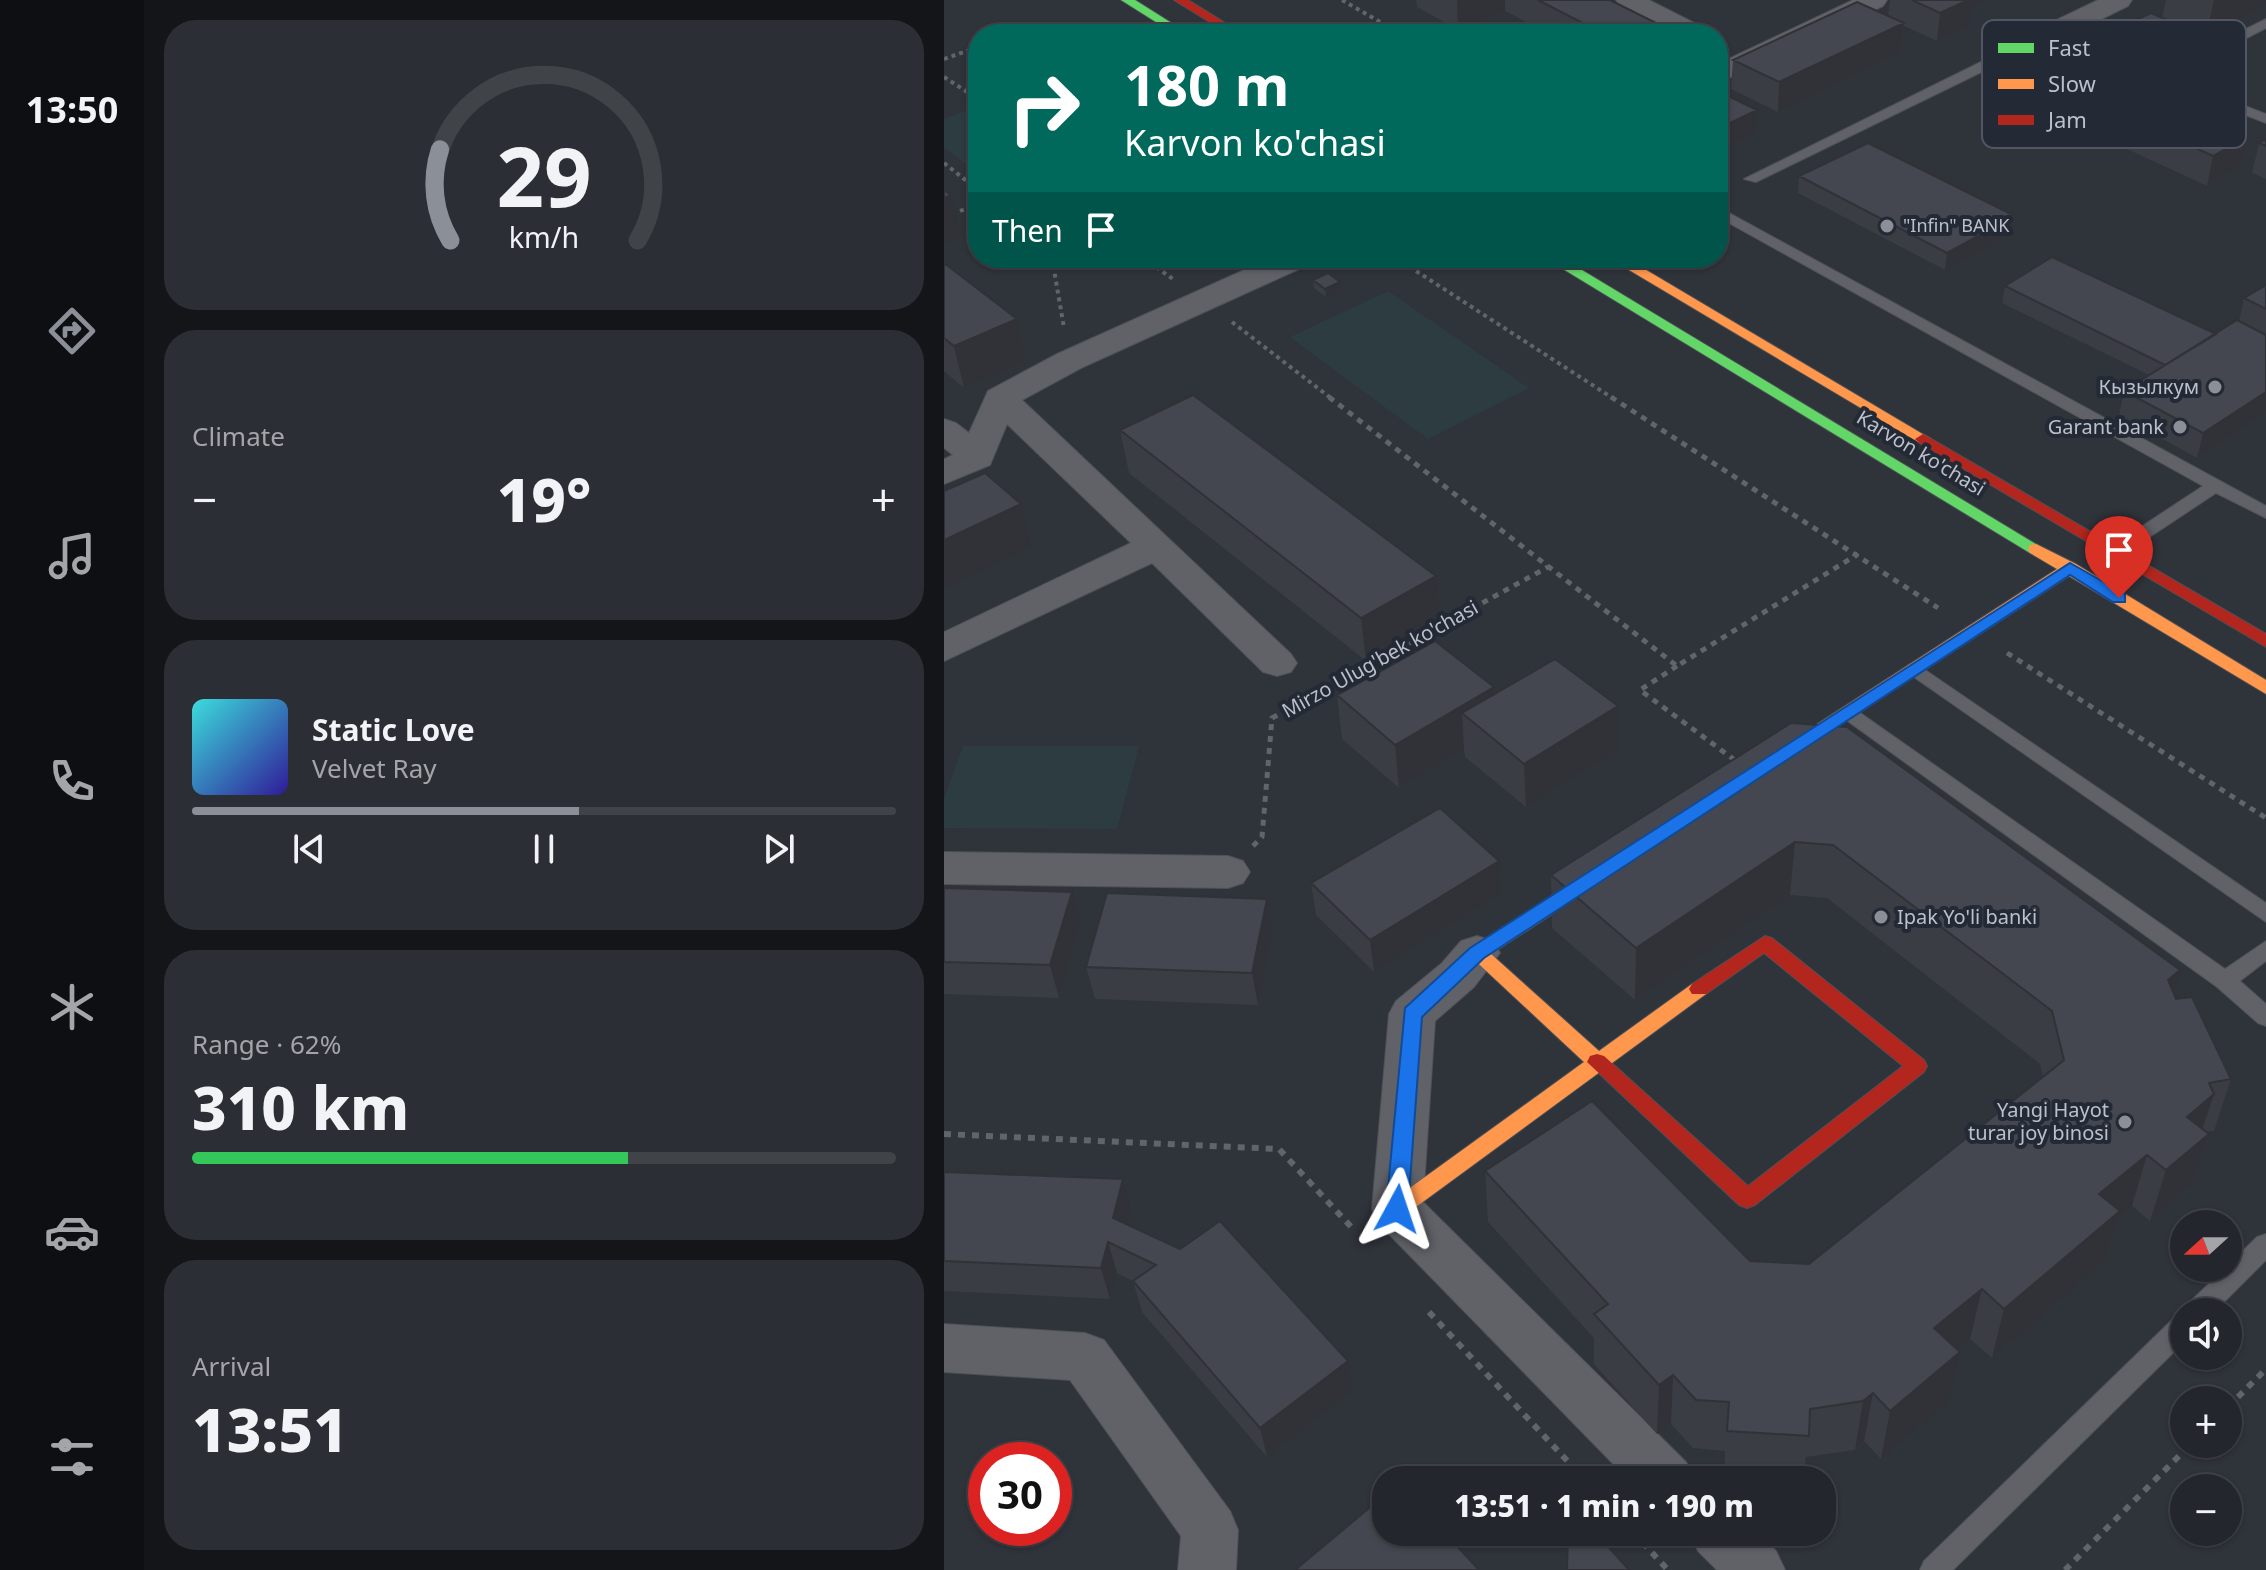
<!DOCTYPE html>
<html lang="en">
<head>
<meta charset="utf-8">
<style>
	:root { --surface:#23262c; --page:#2b2e34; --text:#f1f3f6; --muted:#a3a5a9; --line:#404348; --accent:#8a8f98 }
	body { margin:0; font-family:"Noto Sans",sans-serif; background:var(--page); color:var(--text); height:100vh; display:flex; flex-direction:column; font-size:30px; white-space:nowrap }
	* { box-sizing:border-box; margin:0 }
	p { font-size:26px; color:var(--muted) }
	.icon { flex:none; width:44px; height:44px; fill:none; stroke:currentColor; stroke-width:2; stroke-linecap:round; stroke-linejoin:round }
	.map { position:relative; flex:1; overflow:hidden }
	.side { display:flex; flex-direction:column; gap:20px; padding:20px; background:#131518; width:800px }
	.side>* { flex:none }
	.top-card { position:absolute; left:24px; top:24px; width:760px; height:244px; border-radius:32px; box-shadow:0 2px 6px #0004,0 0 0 2px var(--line); background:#00695c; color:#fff; overflow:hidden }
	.needle { width:52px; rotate:249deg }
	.controls { position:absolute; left:1226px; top:1210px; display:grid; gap:16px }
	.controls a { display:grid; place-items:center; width:72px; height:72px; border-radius:50%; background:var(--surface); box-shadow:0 2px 6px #0004,0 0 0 2px var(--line); font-size:40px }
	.speed { position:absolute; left:24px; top:1442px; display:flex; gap:16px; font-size:40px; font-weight:700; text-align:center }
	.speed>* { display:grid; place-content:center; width:104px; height:104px; border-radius:50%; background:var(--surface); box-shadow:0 2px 6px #0004,0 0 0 2px var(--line); line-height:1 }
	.speed .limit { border:12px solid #d22; background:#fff; color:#111 }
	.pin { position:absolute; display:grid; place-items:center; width:68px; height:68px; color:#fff; margin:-82px -34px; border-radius:50% 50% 50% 0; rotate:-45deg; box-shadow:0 0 8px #0007 }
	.pin .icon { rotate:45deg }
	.me { position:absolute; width:88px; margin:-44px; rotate:5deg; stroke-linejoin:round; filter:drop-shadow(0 0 6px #0008) }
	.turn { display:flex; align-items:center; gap:28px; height:168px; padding:0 24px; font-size:36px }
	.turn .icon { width:104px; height:104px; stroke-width:2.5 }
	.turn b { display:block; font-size:56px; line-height:68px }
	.then { display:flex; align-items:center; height:76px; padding:0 24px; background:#0003; gap:16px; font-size:30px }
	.big { font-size:60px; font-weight:800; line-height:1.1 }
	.side .widget { flex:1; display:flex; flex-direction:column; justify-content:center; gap:12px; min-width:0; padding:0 28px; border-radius:32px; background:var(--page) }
	.side .dial { align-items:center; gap:0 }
	.dial svg { height:208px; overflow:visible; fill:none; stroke:var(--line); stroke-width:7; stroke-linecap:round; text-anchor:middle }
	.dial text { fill:var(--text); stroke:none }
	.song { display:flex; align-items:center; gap:24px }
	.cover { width:96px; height:96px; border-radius:12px; background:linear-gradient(135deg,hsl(180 70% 55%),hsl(250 70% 35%)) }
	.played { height:8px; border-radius:4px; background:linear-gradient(90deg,var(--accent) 55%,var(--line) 55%) }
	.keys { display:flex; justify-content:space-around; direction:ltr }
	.heat { display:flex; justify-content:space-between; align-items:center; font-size:44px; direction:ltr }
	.charge { height:12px; border-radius:6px; background:linear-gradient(90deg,#34c759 62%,var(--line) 0) }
	.trip { position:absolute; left:428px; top:1466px; width:464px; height:80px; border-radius:32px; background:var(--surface); box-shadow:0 2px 6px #0004,0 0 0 2px var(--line); font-weight:800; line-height:80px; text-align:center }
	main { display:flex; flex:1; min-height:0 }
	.dock { display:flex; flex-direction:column; width:144px; justify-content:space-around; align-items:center; background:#0e0f12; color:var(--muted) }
	.dock .icon { width:56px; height:56px }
	.dock .selected { color:var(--accent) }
	.dock b { font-size:36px; color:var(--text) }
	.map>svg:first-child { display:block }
</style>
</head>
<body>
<main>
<nav class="dock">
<b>13:50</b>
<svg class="icon selected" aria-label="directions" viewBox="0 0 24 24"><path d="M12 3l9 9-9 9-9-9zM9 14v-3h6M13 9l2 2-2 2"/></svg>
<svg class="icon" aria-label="music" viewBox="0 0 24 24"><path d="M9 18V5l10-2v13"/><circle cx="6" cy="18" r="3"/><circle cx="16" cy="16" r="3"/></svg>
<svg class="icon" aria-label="phone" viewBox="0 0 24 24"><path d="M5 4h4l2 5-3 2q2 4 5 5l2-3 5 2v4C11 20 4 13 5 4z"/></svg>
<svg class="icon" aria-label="climate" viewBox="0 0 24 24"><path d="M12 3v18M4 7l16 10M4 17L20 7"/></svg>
<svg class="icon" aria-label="car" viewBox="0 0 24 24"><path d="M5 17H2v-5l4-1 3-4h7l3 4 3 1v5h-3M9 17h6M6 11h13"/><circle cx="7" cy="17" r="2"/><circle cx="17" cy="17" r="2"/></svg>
<svg class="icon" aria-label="filters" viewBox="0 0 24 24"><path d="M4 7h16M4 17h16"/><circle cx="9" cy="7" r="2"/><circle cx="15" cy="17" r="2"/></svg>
</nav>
<section class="side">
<div class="widget dial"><svg viewBox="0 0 100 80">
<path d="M14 69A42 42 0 1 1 86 69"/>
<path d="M14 69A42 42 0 0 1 10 34" stroke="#8a8f98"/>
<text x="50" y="56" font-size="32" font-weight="700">29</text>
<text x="50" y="72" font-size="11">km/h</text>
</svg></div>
<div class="widget"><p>Climate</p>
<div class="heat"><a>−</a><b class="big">19°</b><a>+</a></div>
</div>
<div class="widget">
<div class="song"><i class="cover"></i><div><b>Static Love</b><p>Velvet Ray</p></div></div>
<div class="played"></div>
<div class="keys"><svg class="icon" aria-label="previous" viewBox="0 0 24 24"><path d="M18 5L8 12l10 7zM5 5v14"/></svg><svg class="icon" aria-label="pause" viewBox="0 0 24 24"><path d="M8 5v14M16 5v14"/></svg><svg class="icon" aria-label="next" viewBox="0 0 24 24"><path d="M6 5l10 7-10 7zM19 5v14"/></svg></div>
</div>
<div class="widget"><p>Range · 62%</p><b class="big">310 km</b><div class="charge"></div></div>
<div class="widget"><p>Arrival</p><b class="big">13:51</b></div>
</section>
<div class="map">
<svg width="1322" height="1570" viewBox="0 0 1322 1570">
	<rect width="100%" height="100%" fill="#2f333a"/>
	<path fill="#2c3c40" d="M32,107L34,108V173L0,148V119Z
		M444,291L585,388L484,439L346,337Z
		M19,746H195L173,829L0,828V799Z"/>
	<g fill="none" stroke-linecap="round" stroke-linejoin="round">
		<g stroke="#4d5057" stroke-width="2">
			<path id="lane" d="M1322,19V28L1227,77L1322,114V123L1214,81L1056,63L812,182L800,179L1049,56L1214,73Z
				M774,207L1322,506V518L1272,493L1177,556H1165L1162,552L1165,548L1259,486L774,217Z
				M971,663L1322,903V922L964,673L962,669L964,665Z
				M905,705L1281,969L1322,941V961L1296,981L1322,1004V1026L1314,1023L1273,987L898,717L895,712Z
				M1322,1234V1260L1270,1312H1241L1244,1304L1313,1237Z
				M1240,1314V1342L1009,1570H976L980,1561L1231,1317Z"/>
		</g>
		<g stroke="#4d5057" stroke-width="2">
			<path id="street" d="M672,0H705L760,28L764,34H729L676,6Z
				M909,0H943L939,6L774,83V64Z
				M1154,0H1188L1184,6L1064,65H1044L1040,59L1044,53Z
				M327,258H369L364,265L137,368L78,400L347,654L353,663L347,672L333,676L319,672L208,563L0,661V632L187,543L63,424L46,465L0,484V459L9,455L0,448V419L12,423L25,433L44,391L113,354Z
				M0,852L284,856L299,861L306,872L299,883L284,888L0,884Z
				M533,936L549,941L556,953L530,987L491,1021L479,1202L742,1462L750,1480H685L435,1224L428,1209L445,1014L452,1001L498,963L517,941Z
				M0,1324L141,1333L160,1340L286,1511L294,1530L292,1570H234L237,1536L126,1380L0,1372Z
				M746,1532H813L832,1551L841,1570H773L754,1551Z"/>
		</g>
		<g stroke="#4d5057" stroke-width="2">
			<path id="fast" d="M177,0H191L245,34H231Z
				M601,258H618L1100,549L1092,554L1086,553Z"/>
		</g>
		<g stroke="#4d5057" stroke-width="2">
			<path id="slow" d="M665,258H682L987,439L984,442H974Z
				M1092,544L1132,564L1322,680V694L1125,576L839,762H827L824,758L827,754L1113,569L1086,553L1084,549L1086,545Z
				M658,865L665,867L667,872L665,877L547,954L655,1051L748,984H762L765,989L762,994L461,1215L453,1218L445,1215L442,1209L445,1203L640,1062L523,953L526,948Z"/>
		</g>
		<g stroke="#4d5057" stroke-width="2">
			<path id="jam" d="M230,0H244L299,34H285Z
				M979,434L1322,634V647L974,442L971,439Z
				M821,936L828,938L980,1060L983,1066L980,1072L811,1205L803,1208L795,1205L643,1062L646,1056L653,1054L660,1056L804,1186L959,1066L820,953L762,994H748L745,989L748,984Z"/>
		</g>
		<path stroke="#61656a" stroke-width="4" stroke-dasharray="4 4" stroke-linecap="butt" d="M398,0L457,34
			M71,34L86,29
			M0,59L34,47
			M0,77L34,99
			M0,163L34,190
			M16,211L34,204
			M108,258L120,328
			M199,258L229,279
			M452,258L670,399
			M288,322L388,399"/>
		<path stroke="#61656a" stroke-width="5" stroke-dasharray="6 6" stroke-linecap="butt" d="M385,397L733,666L914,554
			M667,397L994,608
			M1063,653L1322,818
			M733,666L696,690L792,761
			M309,846L318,837L328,718L604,567"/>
		<path stroke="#61656a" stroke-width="6" stroke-dasharray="7 7" stroke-linecap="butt" d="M0,1134L335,1149L411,1231
			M485,1312L641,1480
			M1284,1407L1322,1369
			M689,1532L724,1570
			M1121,1570L1247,1444"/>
		<use href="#lane" fill="#606268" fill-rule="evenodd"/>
		<use href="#street" fill="#606268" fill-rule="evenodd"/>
		<use href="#fast" fill="#63d668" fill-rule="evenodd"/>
		<use href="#slow" fill="#ff974d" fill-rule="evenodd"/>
		<use href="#jam" fill="#b3261e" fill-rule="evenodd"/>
	</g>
	<path fill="#3a3d44" d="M472,0H666L734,34H605L561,11L514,30L473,7Z
		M946,0H1043L1028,7L1026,26L993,41L960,26L957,52L834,112L787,89L789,60L944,16Z
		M1222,0H1322L1262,36L1218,18Z
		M1184,24L1239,27L1237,35L1214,46L1212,45L1210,52L1180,67L1141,49L1142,41L1183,31Z
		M1099,79L1304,136L1297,166L1263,186L1094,108Z
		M1322,139V179L1308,173L1315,143Z
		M855,176L1071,216L1069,233L1001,270L854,193Z
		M0,263L73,319L82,361L20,388L0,371Z
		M369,280L396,282L397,291L382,297L370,288Z
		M1322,285V412L1253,458L1175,415L1180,391L1205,375L1058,303L1061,286L1272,334L1295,321L1300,298Z
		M176,430L495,619L422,661L185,473Z
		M550,687V695L674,750L582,807L521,757L520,749L455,788L398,739L393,695Z
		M847,723L1236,970L1229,993L1232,999L1287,1079L1270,1131L1263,1132L1265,1134L1248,1185L1206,1221L1188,1206L1174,1217L1161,1262L1048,1358L1026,1339L1013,1350L1005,1402L937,1459L920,1441L911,1450L862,1457L859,1480H799L780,1479L781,1451L749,1448L727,1424L713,1434L650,1364V1338L544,1222L541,1171L806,1261L865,1264L1099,1077L1096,1064L883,898L846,895L691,1000L608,928L607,875Z
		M367,883L557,894L430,972L372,915Z
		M0,888L136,924L115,998L0,994Z
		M323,899L329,931L314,1005L151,999L142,967Z
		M0,1172L187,1211L184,1224L404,1361L409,1392L323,1457L198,1312L189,1281L173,1273L166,1299L0,1291Z"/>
	<path fill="#303237" d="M516,0H561V11L514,30L513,1Z
		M1020,0H1043L1028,7L1026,26L993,41L996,13Z
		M1270,0H1322V5L1262,36Z
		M960,23L957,52L834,112L835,82Z
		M1239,27L1237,35L1214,46L1215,38Z
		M1212,44L1210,52L1180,67L1181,59Z
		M813,110L811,133L774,151V129Z
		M1304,136L1297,166L1263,186L1269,156Z
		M7,195L17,236L0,243V198Z
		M1071,216L1069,233L1001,270L1003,253Z
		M396,282L397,291L382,297L381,289Z
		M73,319L82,361L20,388L10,346Z
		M1322,392V412L1253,458L1259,433Z
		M77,504L87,547L0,589V540Z
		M492,576L495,619L422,661L417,618Z
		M550,687L552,731L518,713L520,749L455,788L451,745Z
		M674,706V750L582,807L580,764Z
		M851,842L846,895L691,1000L692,948Z
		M555,861L557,894L430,972L426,940Z
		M128,892L136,924L115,998L106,965Z
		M323,899L329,931L314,1005L308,973Z
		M1236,970L1221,1023L1224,980Z
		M1270,1094L1254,1142L1265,1134L1248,1185L1206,1221L1222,1170L1243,1117Z
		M1203,1155L1188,1206L1174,1217L1161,1262L1048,1358L1060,1309L1155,1194Z
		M179,1179L187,1211L178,1249L169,1218Z
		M164,1242L173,1273L166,1299L157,1268Z
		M1038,1289L1026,1339L980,1378L990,1328Z
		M1016,1352L1005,1402L937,1459L946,1411Z
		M404,1361L409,1392L323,1457L316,1428Z
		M729,1375L727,1424L713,1434L715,1385Z
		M929,1393L920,1441L911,1450L919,1401Z"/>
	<path fill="#44474f" stroke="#303237" stroke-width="2" d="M594,0H666L734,34H660Z
		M968,0H1024L996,13Z
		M913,2L960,23L835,82L789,60Z
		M1207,13L1239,27L1215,38L1184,24Z
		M1133,61L1304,136L1269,156L1099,79Z
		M774,91L813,110L774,129Z
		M1322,139V146L1315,143Z
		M924,143L1071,216L1003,253L855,176Z
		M0,190L7,195L0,198Z
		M1108,257L1272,334L1221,365L1061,286Z
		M0,263L73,319L10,346L0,338Z
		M384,273L396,282L381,289L369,280Z
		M1322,285V309L1300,298Z
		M1293,320L1322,335V392L1259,433L1180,391Z
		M249,395L492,576L417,618L176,430Z
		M41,473L77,504L0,540V491Z
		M491,641L550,687L451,745L393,695Z
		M611,659L674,706L580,764L518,713Z
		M847,723L903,727L1236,970L1224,980L1232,999L1248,997L1287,1079L1265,1083L1270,1094L1243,1117L1265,1134L1222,1170L1203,1155L1155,1194L1176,1211L1060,1309L1038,1289L990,1328L1016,1352L946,1411L929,1393L919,1401L866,1409L865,1436L783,1431L785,1402L752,1400L729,1375L715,1385L650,1314L664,1304L541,1171L648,1101L806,1261L865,1264L1120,1060L1108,1011L889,845L851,842L692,948L607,875Z
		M496,808L555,861L426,940L367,883Z
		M0,888L128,892L106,965L0,962Z
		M163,893L323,899L308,973L142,967Z
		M0,1172L179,1179L169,1218L236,1249L276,1221L404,1361L316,1428L189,1281L212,1265L164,1242L157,1268L0,1261Z
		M442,1494V1532H500L535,1570H351Z
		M624,1532H651L685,1570H623Z"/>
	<path fill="#1a73e8" stroke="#114b97" stroke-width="2" d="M1126,563L1181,594V602H1169L1126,575L540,958L478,1017L464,1209L460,1216H445L442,1209L461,1008L526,948Z"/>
	<g fill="#8a8f98" stroke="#232935" stroke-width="3">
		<circle cx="943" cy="226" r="8"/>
		<circle cx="1271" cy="387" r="8"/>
		<circle cx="1236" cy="427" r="8"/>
		<circle cx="937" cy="917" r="8"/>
		<circle cx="1181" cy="1122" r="8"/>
	</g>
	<g text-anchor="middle" stroke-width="8" stroke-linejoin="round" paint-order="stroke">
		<g font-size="18" fill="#bbc0ca" stroke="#232935" text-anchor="start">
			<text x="959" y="232">"Infin" BANK</text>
		</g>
		<g font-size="20" fill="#bbc0ca" stroke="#232935" text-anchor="end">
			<text x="1255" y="394">Кызылкум</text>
			<text x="1220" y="434">Garant bank</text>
			<text x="953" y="924" text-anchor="start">Ipak Yo'li banki</text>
			<text x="1165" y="1117">Yangi Hayot<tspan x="1165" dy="23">turar joy binosi</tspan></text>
		</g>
		<g font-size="20" fill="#bbc0ca" stroke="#232935">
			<text transform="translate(977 453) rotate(31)" y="7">Karvon ko'chasi</text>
			<text transform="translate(436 659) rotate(-29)" y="7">Mirzo Ulug'bek ko'chasi</text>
		</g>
	</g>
	<rect x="1038" y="20" width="264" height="128" rx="12" fill="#232935" stroke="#515662" stroke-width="2"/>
	<rect x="1054" y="43" width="36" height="10" fill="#63d668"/>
	<rect x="1054" y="79" width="36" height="10" fill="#ff974d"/>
	<rect x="1054" y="115" width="36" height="10" fill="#b3261e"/>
	<g font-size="22" fill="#bbc0ca">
		<text x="1104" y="56">Fast</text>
		<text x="1104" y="92">Slow</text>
		<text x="1104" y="128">Jam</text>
	</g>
</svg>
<div class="controls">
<a><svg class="needle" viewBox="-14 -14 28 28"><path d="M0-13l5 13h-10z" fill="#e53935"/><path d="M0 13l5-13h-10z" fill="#a3a5a9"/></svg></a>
<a><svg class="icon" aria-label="sound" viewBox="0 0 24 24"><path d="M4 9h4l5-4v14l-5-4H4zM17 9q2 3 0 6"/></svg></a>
<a>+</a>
<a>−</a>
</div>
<div class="speed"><div class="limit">30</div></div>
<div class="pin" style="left:1175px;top:598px;background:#d93025"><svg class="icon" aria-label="arrive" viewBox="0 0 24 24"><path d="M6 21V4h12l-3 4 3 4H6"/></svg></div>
<svg class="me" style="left:453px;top:1209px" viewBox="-20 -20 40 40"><path d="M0-17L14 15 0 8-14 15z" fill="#1a73e8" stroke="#fff" stroke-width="4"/></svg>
<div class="trip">13:51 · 1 min · 190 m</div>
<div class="top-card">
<div class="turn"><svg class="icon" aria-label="right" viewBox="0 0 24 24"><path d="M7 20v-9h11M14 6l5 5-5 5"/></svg><div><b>180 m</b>Karvon ko'chasi</div></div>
<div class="then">Then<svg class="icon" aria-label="arrive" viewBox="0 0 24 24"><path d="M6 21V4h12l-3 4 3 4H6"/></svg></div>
</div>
</div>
</main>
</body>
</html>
